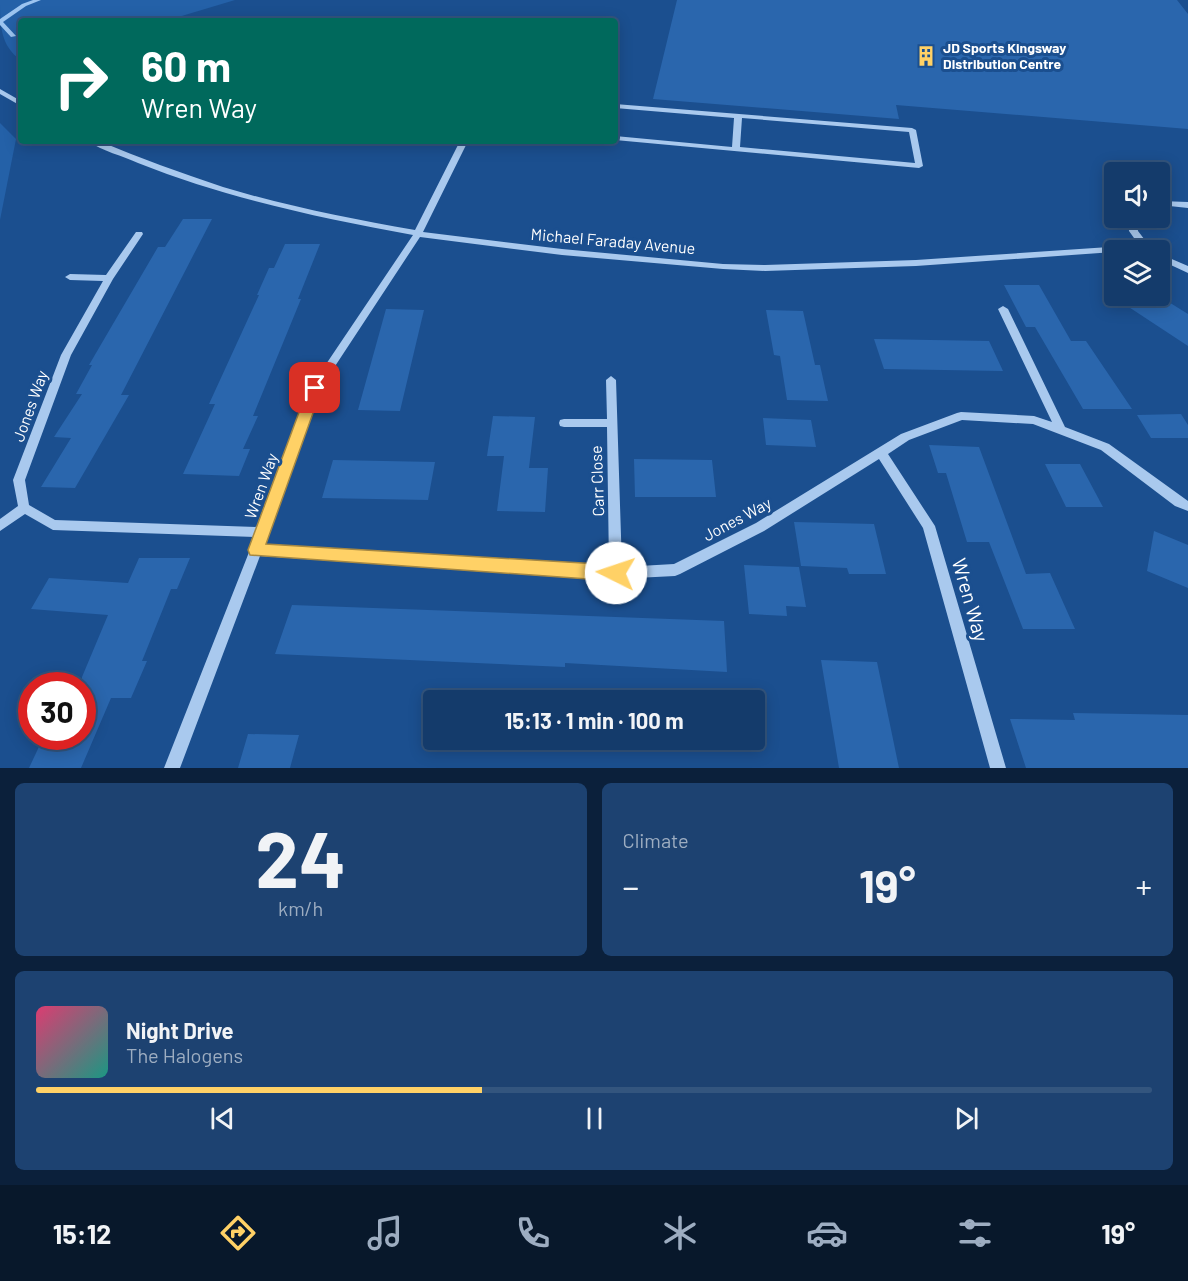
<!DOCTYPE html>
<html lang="en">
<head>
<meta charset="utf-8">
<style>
	:root { --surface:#143b6b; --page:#1d4271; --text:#f1f3f6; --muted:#9dadc1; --line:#33557e; --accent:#ffd166 }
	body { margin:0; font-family:Barlow,sans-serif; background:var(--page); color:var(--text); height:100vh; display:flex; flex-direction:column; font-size:22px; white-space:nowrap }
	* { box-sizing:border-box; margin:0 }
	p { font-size:20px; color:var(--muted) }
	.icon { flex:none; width:33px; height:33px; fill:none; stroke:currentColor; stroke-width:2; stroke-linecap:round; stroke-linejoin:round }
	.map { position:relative; height:768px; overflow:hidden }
	.drawer { display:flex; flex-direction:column; gap:15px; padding:15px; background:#0b203b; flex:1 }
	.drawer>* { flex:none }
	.top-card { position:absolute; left:18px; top:18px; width:600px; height:126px; border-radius:6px; box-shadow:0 3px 15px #0003,0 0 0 2px var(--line); background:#00695c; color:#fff; overflow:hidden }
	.buttons { position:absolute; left:1104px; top:162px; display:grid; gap:12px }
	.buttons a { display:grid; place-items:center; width:66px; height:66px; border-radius:6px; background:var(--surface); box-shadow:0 3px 15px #0003,0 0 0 2px var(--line); font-size:30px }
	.speed { position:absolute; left:18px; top:672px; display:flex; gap:12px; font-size:30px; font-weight:700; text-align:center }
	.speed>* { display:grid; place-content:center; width:78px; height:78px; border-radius:50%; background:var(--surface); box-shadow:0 3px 15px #0003,0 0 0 2px var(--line); line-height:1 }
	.speed .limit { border:9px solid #d22; background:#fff; color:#111 }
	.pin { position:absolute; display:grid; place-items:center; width:51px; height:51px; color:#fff; margin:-26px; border-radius:12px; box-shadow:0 3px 9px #0006 }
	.me { position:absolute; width:66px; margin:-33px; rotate:274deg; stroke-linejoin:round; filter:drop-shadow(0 0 4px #0008) }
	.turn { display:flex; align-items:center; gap:21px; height:126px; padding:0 24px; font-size:27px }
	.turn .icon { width:78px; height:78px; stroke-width:2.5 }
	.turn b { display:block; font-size:42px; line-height:51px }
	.big { font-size:45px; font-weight:700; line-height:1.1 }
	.drawer .card { flex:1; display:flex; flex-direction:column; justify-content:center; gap:9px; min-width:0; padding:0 21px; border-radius:9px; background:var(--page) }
	.drawer .dial { align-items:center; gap:0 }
	.dial b { font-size:78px; line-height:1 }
	.song { display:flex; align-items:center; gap:18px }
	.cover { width:72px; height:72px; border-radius:9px; background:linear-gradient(135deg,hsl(340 70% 55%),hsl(170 70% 35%)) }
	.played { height:6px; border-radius:3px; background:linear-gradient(90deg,var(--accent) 40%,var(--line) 40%) }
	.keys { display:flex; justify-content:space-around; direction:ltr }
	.heat { display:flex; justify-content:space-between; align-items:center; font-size:33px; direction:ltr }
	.drawer .tiles { flex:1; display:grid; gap:15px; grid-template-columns:1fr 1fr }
	.card:last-child { grid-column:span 2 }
	.trip { position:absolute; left:423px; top:690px; width:342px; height:60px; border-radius:6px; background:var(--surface); box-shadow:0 3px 15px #0003,0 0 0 2px var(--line); font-weight:700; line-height:60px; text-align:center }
	.tabs { display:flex; height:96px; justify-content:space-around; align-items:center; background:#08182b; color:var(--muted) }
	.tabs .icon { width:42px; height:42px }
	.tabs .selected { color:var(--accent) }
	.tabs b { font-size:27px; color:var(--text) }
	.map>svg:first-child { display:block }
</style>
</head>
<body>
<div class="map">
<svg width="1188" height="768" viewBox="0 0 1188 768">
	<rect width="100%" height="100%" fill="#1b4f8f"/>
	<path fill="#2461a8" d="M0,0H235L165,21H21V60C0,46 0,24 0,0Z
		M0,123L16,139L0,220Z"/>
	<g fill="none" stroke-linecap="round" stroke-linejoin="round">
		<path fill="#9cc4f0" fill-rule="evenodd" d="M33,0H41L26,6L3,22L16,36L11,37L0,25V19L22,4Z"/>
	</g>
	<path fill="#2a66ad" d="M677,0H1177L1188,14V129L896,105L899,119L653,99Z
		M183,219H212L121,395H129L75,488L41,487L71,438L54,437L82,394H76L92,365H89L158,247H165Z
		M285,244H320L298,299H301L253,416H258L243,449H250L239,476L183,474L215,404H209L259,295H257L269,268H274Z
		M1004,285H1039L1071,341H1086L1132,409H1083L1035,327H1026Z
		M1112,296H1159L1188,314V346Z
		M386,309L424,310L400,411L358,410Z
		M766,310L803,311L815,365H820L828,401L787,400L780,356L774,355Z
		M874,339L989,341L1003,371L884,369Z
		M1181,414L1188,425V438H1151L1137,415Z
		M493,416L535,417L529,468H548L545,512L497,511L504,456H487Z
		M763,418L811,420L816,447L766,445Z
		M929,445L979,447L1026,574L1050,573L1075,629H1023L989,542H967L946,473H938Z
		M634,459L712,460L716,497H635Z
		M333,460L435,462L428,500L322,498Z
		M1045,464H1080L1103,507H1066Z
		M794,522L874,524L886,574H849L847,568L801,566Z
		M1154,531L1188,545V588L1147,571Z
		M139,558H190L177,589H171L142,661H147L131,698H111L81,768H29L44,736H82V677L108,615L31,609L49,578L128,583Z
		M744,565L799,567L806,607L786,606L787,616L749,614Z
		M292,605L724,621L727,672L565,663V667L275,654Z
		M821,660L877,662L899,768H839Z
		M1073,713L1188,715V768H1026L1010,719L1075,720Z
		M248,734L299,735L290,768H238Z"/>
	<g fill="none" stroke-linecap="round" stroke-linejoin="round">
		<path fill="#a9c9ee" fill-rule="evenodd" d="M0,89L21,101V106L0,94Z
			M615,104L912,128L916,130L923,166L919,168L615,140V136L732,147L734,118L615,108ZM742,118L909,132L915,163L740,147Z
			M88,141H99C140,158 181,173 223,187C286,206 351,219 415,230L460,141H468L423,232L562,249L723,264L765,265L916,260L1139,245L1129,231L1128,218H1136L1138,231L1151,248L1148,250H1114V252L916,266L765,271L723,269L562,255L420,237L320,389L264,545L609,567L607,427H564L560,426L559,423L560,420L564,419H607L606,380L611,376L616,380L622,567L674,564L756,523L901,434L957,413L961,412L1034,416L1052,422L998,309L1003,306L1008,309L1065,427L1109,444L1188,501V511L1175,506L1101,450L1033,424L962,420L909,440L888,454L935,526L1006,768H990L923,528L879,459L764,531L680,574L675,576L616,579L260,556L180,768H164L255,537L53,530L25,514L0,531V519L18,506L13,480L61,355L103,281L70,280L65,277L70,274L106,275L136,232H142L143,234L113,279L71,355L25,480L29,505L55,520L259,527L310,388L413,235C320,218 226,198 138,163C123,156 102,151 88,141Z
			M1160,201L1188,202V208L1160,205Z
			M1160,254L1188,266V273L1160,260Z"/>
	</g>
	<path fill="#ffd166" stroke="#a68842" stroke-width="1.5" d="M315,382L322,388L266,544L616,565L621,568L624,573L621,578L616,581L250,555L248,550L308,388Z"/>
	<defs>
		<g id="building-bare" transform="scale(1.62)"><path d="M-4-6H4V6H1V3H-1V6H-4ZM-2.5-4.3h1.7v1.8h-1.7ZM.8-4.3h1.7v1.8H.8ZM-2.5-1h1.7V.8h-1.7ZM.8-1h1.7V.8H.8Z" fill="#ffd166" stroke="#1b4f8f" stroke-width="2.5" paint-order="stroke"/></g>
	</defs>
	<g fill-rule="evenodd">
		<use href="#building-bare" x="926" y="56"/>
	</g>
	<g text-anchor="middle" stroke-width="6" stroke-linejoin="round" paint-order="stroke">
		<g font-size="14" font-weight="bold" fill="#fff" stroke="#1b4f8f" text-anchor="start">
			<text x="943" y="53">JD Sports Kingsway<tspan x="943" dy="16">Distribution Centre</tspan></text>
		</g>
		<g font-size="16" fill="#fff" stroke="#1b4f8f">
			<text transform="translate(613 241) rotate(5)" y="6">Michael Faraday Avenue</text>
			<text transform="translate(30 406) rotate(-70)" y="6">Jones Way</text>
			<text transform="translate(597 481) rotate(-92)" y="6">Carr Close</text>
			<text transform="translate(261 486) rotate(-70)" y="6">Wren Way</text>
			<text transform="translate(737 519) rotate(-28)" y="6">Jones Way</text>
		</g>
		<g font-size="20" fill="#fff" stroke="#1b4f8f">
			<text transform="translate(970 600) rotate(74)" y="7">Wren Way</text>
		</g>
	</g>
</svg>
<div class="buttons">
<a><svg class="icon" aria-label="sound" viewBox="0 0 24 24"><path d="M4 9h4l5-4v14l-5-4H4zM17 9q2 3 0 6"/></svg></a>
<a><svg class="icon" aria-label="layers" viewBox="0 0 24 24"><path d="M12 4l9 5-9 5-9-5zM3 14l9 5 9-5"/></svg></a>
</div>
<div class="speed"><div class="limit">30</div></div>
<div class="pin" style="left:315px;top:388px;background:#d93025"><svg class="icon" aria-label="arrive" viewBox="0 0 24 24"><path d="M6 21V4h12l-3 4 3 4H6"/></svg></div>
<svg class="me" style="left:616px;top:573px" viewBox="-20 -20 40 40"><circle r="19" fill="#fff"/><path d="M0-13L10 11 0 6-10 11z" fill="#ffd166"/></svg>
<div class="trip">15:13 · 1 min · 100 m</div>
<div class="top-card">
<div class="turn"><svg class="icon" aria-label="right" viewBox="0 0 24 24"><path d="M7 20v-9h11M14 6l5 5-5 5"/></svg><div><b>60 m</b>Wren Way</div></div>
</div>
</div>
<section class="drawer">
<div class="tiles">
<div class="card dial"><b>24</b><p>km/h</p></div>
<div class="card"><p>Climate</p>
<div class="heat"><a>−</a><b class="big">19°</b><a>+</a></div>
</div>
<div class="card">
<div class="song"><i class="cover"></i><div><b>Night Drive</b><p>The Halogens</p></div></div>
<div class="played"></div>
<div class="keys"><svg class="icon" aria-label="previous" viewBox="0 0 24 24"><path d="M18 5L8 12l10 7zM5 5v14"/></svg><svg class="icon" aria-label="pause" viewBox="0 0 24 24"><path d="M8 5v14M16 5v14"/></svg><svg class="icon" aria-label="next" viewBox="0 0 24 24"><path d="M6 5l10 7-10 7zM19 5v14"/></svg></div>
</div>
</div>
</section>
<nav class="tabs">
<b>15:12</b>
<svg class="icon selected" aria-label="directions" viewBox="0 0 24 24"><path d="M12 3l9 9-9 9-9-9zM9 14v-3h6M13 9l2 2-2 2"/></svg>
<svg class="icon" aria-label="music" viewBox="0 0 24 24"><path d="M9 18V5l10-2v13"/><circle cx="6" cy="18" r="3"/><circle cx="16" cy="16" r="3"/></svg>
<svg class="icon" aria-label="phone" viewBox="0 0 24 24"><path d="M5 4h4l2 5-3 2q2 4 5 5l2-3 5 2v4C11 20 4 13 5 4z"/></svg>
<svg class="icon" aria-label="climate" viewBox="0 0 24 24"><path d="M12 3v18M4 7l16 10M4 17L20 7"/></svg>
<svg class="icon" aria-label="car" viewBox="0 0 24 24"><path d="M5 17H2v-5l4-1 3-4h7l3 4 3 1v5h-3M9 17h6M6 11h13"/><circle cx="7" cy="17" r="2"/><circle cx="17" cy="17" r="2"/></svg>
<svg class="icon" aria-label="filters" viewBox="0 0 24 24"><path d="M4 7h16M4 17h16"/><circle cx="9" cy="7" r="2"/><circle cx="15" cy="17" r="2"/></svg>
<b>19°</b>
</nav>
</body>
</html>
